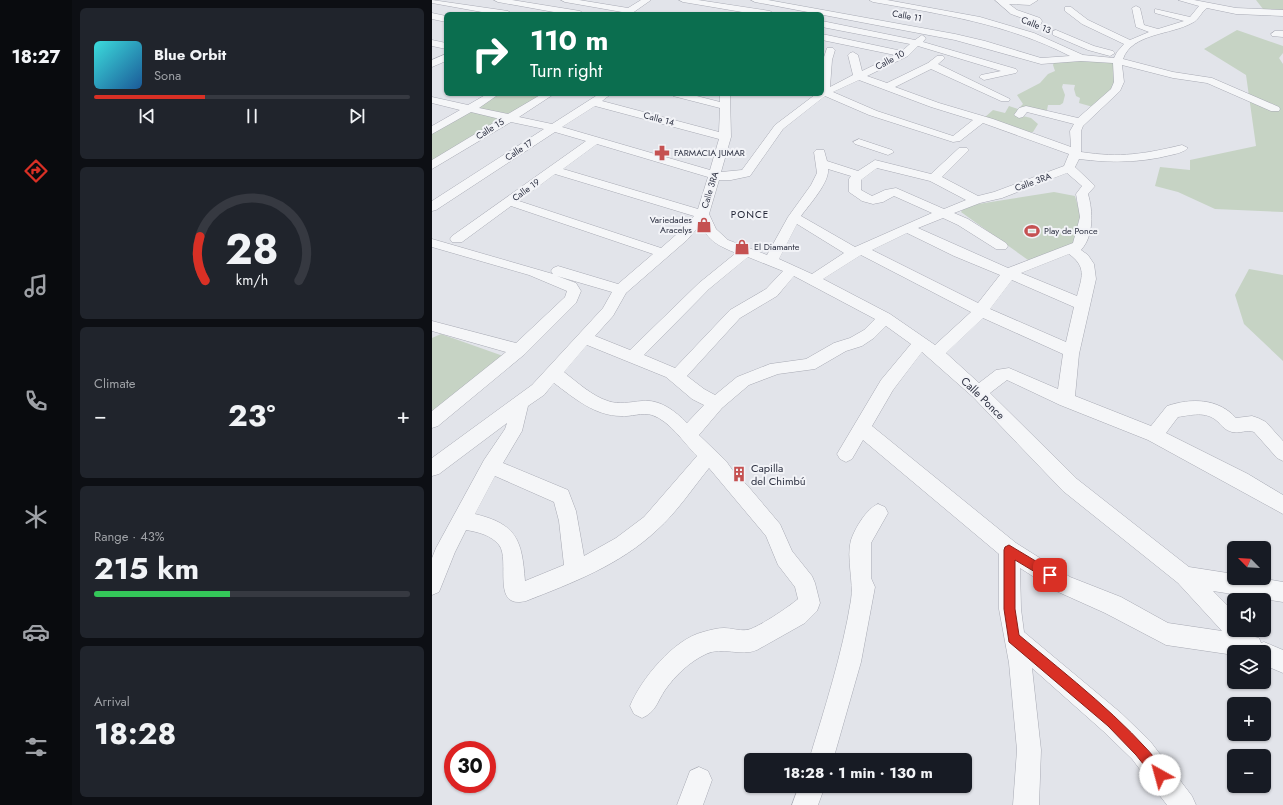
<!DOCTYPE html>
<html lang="en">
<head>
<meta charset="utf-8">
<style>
	:root { --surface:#171b24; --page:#20242c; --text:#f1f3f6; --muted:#9ea1a6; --line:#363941; --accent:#d93025 }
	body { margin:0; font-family:Jost,sans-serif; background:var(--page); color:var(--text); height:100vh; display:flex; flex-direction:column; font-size:15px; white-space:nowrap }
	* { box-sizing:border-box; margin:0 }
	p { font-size:13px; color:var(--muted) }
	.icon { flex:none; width:22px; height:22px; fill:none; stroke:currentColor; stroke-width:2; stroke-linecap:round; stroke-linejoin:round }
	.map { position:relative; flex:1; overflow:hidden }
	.drawer { display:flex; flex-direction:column; gap:8px; padding:8px; background:#0d0f14; width:360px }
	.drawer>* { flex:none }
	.banner { position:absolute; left:12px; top:12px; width:380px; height:84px; border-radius:6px; box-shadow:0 1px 3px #0004; background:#0b6e4f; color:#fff; overflow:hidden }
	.needle { width:26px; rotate:294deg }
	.buttons { position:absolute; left:795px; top:541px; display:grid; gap:8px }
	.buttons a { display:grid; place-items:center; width:44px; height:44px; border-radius:6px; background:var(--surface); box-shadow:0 1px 3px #0004; font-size:20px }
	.speed { position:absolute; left:12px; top:741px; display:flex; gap:8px; font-size:20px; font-weight:700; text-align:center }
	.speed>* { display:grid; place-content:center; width:52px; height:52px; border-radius:50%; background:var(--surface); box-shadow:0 1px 3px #0004; line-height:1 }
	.speed .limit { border:6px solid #d22; background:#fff; color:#111 }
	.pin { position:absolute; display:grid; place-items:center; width:34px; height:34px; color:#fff; margin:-17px; border-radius:8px; box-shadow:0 2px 6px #0006 }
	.me { position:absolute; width:44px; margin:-22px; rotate:322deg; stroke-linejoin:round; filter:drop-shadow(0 0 3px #0008) }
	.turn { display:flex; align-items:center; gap:14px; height:84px; padding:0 20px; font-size:18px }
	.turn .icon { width:52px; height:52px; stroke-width:2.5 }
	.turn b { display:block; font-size:28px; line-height:34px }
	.big { font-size:30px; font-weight:700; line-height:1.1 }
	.drawer .card { flex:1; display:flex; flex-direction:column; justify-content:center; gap:6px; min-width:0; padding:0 14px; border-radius:6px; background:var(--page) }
	.drawer .dial { align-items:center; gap:0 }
	.dial svg { height:104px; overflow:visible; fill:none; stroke:var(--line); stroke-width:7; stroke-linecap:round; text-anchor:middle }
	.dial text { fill:var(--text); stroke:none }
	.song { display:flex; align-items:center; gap:12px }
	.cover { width:48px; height:48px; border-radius:6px; background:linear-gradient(135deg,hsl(180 70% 55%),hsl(210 70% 35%)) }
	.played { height:4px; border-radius:2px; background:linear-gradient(90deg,var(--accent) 35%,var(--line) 35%) }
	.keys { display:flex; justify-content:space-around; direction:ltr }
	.heat { display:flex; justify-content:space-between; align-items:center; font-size:22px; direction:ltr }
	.charge { height:6px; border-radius:3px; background:linear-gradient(90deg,#34c759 43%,var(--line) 0) }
	.trip { position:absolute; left:312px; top:753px; width:228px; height:40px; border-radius:6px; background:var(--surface); box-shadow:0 1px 3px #0004; font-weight:700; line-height:40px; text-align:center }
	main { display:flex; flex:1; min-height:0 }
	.tab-bar { display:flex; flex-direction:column; width:72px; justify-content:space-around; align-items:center; background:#090b0e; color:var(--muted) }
	.tab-bar .icon { width:28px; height:28px }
	.tab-bar .on { color:var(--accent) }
	.tab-bar b { font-size:18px; color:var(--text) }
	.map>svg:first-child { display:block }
</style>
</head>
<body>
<main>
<nav class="tab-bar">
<b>18:27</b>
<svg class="icon on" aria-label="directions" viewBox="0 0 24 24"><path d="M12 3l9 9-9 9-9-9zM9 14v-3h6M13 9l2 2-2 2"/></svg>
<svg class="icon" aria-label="music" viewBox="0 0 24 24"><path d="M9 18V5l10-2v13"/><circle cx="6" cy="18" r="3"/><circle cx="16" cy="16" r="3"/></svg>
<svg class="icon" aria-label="phone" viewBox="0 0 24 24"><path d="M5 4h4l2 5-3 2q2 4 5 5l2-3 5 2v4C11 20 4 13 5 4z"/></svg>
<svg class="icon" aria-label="climate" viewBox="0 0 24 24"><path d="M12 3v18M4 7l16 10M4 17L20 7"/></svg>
<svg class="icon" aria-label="car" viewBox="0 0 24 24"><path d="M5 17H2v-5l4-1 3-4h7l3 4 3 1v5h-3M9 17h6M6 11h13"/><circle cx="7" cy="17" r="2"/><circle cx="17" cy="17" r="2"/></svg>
<svg class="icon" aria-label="filters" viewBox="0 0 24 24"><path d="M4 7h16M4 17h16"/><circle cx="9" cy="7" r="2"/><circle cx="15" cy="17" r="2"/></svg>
</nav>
<section class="drawer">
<div class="card">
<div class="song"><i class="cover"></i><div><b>Blue Orbit</b><p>Sona</p></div></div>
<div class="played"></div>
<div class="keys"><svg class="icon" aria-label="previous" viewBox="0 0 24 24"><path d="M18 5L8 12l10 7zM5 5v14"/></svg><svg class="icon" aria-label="pause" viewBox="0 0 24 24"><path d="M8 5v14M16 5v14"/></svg><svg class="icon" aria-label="next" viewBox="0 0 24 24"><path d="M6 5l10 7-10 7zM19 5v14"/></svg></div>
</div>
<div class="card dial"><svg viewBox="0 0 100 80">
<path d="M14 69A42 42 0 1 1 86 69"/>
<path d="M14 69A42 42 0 0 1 10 35" stroke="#d93025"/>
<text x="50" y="56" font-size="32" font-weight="700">28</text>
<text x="50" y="72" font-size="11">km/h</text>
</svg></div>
<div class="card"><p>Climate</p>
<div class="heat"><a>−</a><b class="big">23°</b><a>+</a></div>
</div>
<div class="card"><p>Range · 43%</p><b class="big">215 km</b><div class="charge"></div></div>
<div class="card"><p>Arrival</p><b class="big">18:28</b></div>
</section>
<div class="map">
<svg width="851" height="805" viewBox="0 0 851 805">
	<rect width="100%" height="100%" fill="#e2e4ea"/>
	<path fill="#c6d3c4" d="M824,0H851V11L831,9Z
		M805,30L851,46V53L847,58L851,64V212L783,209L746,192L723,186L728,167L758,170V160L824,146L814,75L772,49Z
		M634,60L682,61L685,85L661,107L647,103L648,98L644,96L642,89L643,85L631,84L630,87L633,95L631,103L628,105H616L615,110L609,112L594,110L591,116L599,118L606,124L601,132H593L552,118L561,110L573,113L577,106L586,109L591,104L585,95L608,83L616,74L623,71L621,65L622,62Z
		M64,94H117L82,115L41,107Z
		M40,108L78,117L0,165V132Z
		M622,192L643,196L649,217L640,246L596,260L529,212L532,208L540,205Z
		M817,269L851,275V361L812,324L803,295Z
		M9,334L74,357L0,417V338Z"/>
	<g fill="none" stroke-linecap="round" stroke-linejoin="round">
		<g stroke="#a8aab4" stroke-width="1">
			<path id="minor" d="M0,0L76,11L80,14H61L0,3Z
				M62,0H80L148,11L152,14H133L66,2Z
				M129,0H147L196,8L209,0H219L199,14H189L190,12L133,2Z
				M247,0H266L338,11L342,14H322L251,2Z
				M319,0H336L523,34L553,41L609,58L638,56C576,24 509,14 441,2L437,0H455L548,17L602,33L651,55L682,58L685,52L692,44L650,24L633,11V7H639L656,20L698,40L717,32L704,27L700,8L704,6L708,8L712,25L726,29L752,21L723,13V9L758,17L767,6L746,0H762L804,8L851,10V16L804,14L775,8C769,12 767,20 760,23C739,35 700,33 691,59L741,72L780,78L847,107L848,109L847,111H839L775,83L741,78L690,65L692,82L688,91L651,126L649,131V152C689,158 712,154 750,145L756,148C752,152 744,154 739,155C708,163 678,163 647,159L643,167L663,186L656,194C661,211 662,236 649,250L656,255L662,264L664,279L647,354L643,396L719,426L735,406C759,398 786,398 804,418L820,416L826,418L834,422L851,441V461L845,458L822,432C815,429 808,434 800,432C793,430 791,427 785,421C774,411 759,415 746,417L734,433L816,474L851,495V514L716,440L628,405L575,380L558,393L645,479L757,567L802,574V578H828L851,582V602L781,591L802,612V630H812L811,634L827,638L829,643L832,642L851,650V673L832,665V652H802V655L734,645L673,613L624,591L588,568L589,609L592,632L689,713L718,741L760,796L764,805H735L700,759L671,731L600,668L609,750L607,805H581L585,750L577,663L567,609V554L431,440L420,459L414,462L408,459L405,454L449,380L479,344L454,326L442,338L430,346L414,351L383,369L346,374L317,385L290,408L267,435L294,461L304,475L315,485L348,524L360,551L380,576L383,583L388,603L385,611L373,623L325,650C309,657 290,646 274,654C257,662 243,676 233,690C225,702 224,712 210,718L202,714L198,706C209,679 242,639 271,632C278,630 286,628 292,628C299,628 307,631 314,630C323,630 358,606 366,599L363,587L346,565L334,536L277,468C260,489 245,512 225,530C188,565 140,583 94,601C58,610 79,560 67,545C59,535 46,532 34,530L23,552L7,592L0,595V558L4,548L52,460L73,429L75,423L7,474L0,476V458L100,385L171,308L180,292L125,276L144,283L149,291L144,303L93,354L6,426L0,428V411L74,352L0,331V321L84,343L133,297L135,291L97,275L0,247V239L121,274L119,271L121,268L126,266L186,284L221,254L79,206L30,242H20L18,239L20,236L154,141L123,132L4,210L0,211V201L112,129L79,122L0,169V160L68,119L39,112L0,134V126L28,110L0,103V97L36,105L55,94H67L47,108L76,114L110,94H122L87,117L120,124L167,94H179L170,101L287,132L288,108L241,96L240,94H257L288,102V94H298L299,137L289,172L310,170L343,125L384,94H390V63L395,48H401L403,50L400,60L398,87L421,75L416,55L418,53L421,52L426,55L430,71L463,55L390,40V34L470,51L478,44L390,27V21L483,40L490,35L494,38L491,42L584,69L586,71L584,73L552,80L547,77L549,75L569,71L486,46L476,56L435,76L455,83L496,63L505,56H511L513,58L506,64L578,99L577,101H569L499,69L463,87L507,103L561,119L639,147L638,131L642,124L595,112L591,117L587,118L582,115L587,108L594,106L646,118L679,89L682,82L681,63L649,61L609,64L523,40L323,2ZM427,80L499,107L541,120L521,136L445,111L401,92ZM393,96L437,115L521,142L528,141L551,123L637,154L632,166L562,192L546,196L510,177L537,150L535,148H527L499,174L443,160L426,171L395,161L392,150H384L382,152L385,173L379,185L356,217L335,255L296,240L284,229L277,214L287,180H299L318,176L351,129ZM163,106L287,139L278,170L130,127ZM165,144L276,177L266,209L131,169ZM445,168L498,181L534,200L512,209L464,188L453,190L440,196L429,190V180ZM396,169L419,176L417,179V192L430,201L441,204L451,202L462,196L500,213L423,247L369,216C377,205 398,182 396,169ZM635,173L650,186L644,194L648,217L641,243L576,268L486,228L511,218L526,225L564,249H574L576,246L574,243L536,219L522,213L548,203L570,198ZM123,174L262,216L245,234L229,248L87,201ZM269,224C275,241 289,247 304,253L267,283L198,350L163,336L181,316L194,293L255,240ZM365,224L412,253L380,274L347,259ZM475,233L522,256L568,275L546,303L440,250ZM637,254C655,267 650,277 645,296L589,273ZM429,255L539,312L503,345L458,314L391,279ZM316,257L351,271L334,289L298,310L243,368L212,355L277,289ZM362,276L443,319L432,330L418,338L402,343L374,359L338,364L305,377L283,395L272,389L255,376L308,318L345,296ZM580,280L642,307L634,342L558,309ZM551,318L631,354L626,389L577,368L564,370L547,383L514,353ZM155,345L234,377L260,399L272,405L255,423C243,411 228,399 210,401C198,402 187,405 176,401C160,396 145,382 132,372ZM490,352L541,397L631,491L746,583L790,631L736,623L689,597L638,577L584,543L440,426L461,390ZM122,383C142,398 163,416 189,416C199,417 210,412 220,415C238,421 252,443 265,456L212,517L184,538L152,556L144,511L136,490L71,463L90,431L96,406L112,395ZM63,476L122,502L127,521L132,565L93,581C90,540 85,524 43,514Z
				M563,0H606L598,5L577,4L585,10L608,18L610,21L609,24L605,27L602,26L601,22L579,14Z
				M0,13L14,16V22L0,19Z
				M624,30L662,46L681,51L683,53L678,56L656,50L621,35V31Z
				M843,31H851V37L840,36L839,34Z
				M0,40L14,43V49L0,46Z
				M14,54V61L0,67V60Z
				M427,139L460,150L462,152L456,155L423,144L421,142Z
				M446,504L453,507L456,513L439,543V578L443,587L429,662L401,760H377C393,707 410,655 419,600C422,582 414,558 419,540C423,528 435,508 446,504Z
				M267,767L276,771L280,780L271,805H245L258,771Z
				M367,786H393L386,805H360Z"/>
		</g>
		<use href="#minor" fill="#f5f6f8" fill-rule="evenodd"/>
	</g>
	<path fill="#d93025" stroke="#8d1f18" d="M577,545L622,572L623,575L622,579L618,581L583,560V609L587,635C638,678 691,718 733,770L735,775L733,780L728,782L724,780L704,755L676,726L577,642L572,609V550L573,547Z"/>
	<defs>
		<g id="pharmacy-bare" transform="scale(1.2)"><path d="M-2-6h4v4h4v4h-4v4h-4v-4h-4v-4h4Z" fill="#c55151" stroke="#f2f3f7" stroke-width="2.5" paint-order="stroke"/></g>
		<g id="shop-bare" transform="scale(1.2)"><path d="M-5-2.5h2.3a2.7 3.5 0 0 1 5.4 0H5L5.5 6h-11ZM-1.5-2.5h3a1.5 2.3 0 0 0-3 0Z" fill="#c55151" stroke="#f2f3f7" stroke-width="2.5" paint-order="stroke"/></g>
		<g id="stadium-bare" transform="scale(1.2)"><path d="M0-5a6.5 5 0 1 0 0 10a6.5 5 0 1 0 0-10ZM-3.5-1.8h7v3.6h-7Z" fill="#c55151" stroke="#f2f3f7" stroke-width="2.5" paint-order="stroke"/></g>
		<g id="building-bare" transform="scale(1.2)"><path d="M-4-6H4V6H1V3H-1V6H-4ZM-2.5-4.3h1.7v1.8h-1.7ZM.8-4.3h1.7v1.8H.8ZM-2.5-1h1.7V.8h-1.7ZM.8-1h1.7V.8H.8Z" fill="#c55151" stroke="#f2f3f7" stroke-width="2.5" paint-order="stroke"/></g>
	</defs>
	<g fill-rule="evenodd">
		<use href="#pharmacy-bare" x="230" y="153"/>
		<use href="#shop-bare" x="272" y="225"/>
		<use href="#stadium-bare" x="600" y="231"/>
		<use href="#shop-bare" x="310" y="247"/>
		<use href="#building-bare" x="307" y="474"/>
	</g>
	<g text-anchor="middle" stroke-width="4" stroke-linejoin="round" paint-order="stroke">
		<g font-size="9" fill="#2c3041" stroke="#f2f3f7">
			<text transform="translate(475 16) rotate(10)" y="3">Calle 11</text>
			<text transform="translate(604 25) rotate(22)" y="3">Calle 13</text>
			<text transform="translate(458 60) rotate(-28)" y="3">Calle 10</text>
			<text transform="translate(227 119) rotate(15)" y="3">Calle 14</text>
			<text transform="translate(58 129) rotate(-32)" y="3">Calle 15</text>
			<text transform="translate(87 150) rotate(-33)" y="3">Calle 17</text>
			<text transform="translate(601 182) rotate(-20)" y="3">Calle 3RA</text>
			<text transform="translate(94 190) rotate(-36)" y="3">Calle 19</text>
			<text transform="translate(278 190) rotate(-73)" y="3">Calle 3RA</text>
		</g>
		<g font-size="9" fill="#2c3041" stroke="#f2f3f7" text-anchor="start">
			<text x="242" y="156">FARMACIA JUMAR</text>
			<text x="260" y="223" text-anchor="end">Variedades<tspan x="260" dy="10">Aracelys</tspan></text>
			<text x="612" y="234">Play de Ponce</text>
			<text x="322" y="250">El Diamante</text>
		</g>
		<g font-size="10" letter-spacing="1" fill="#1e2132" stroke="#f2f3f7">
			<text x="318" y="218">PONCE</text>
		</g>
		<g font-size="11" fill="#2c3041" stroke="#f2f3f7">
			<text transform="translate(551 398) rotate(44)" y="4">Calle Ponce</text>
		</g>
		<g font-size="11" fill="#2c3041" stroke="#f2f3f7" text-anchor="start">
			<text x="319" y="472">Capilla<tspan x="319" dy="13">del Chimbú</tspan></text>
		</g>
	</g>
</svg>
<div class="buttons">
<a><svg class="needle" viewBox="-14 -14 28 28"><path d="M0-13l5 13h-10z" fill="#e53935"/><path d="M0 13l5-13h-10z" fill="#9ea1a6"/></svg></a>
<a><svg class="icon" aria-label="sound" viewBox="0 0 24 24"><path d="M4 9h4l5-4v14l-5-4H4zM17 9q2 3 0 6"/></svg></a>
<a><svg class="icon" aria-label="layers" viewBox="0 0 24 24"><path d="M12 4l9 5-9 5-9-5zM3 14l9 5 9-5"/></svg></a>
<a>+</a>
<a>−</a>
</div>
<div class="speed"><div class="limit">30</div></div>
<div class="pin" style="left:618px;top:575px;background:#d93025"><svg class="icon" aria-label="arrive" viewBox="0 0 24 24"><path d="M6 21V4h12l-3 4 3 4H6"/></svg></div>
<svg class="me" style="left:728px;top:775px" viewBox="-20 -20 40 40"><circle r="19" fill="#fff"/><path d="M0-13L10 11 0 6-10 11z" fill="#d93025"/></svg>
<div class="trip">18:28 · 1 min · 130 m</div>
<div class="banner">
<div class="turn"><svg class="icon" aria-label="right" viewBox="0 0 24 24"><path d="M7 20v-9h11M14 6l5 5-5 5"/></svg><div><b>110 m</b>Turn right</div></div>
</div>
</div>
</main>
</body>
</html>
